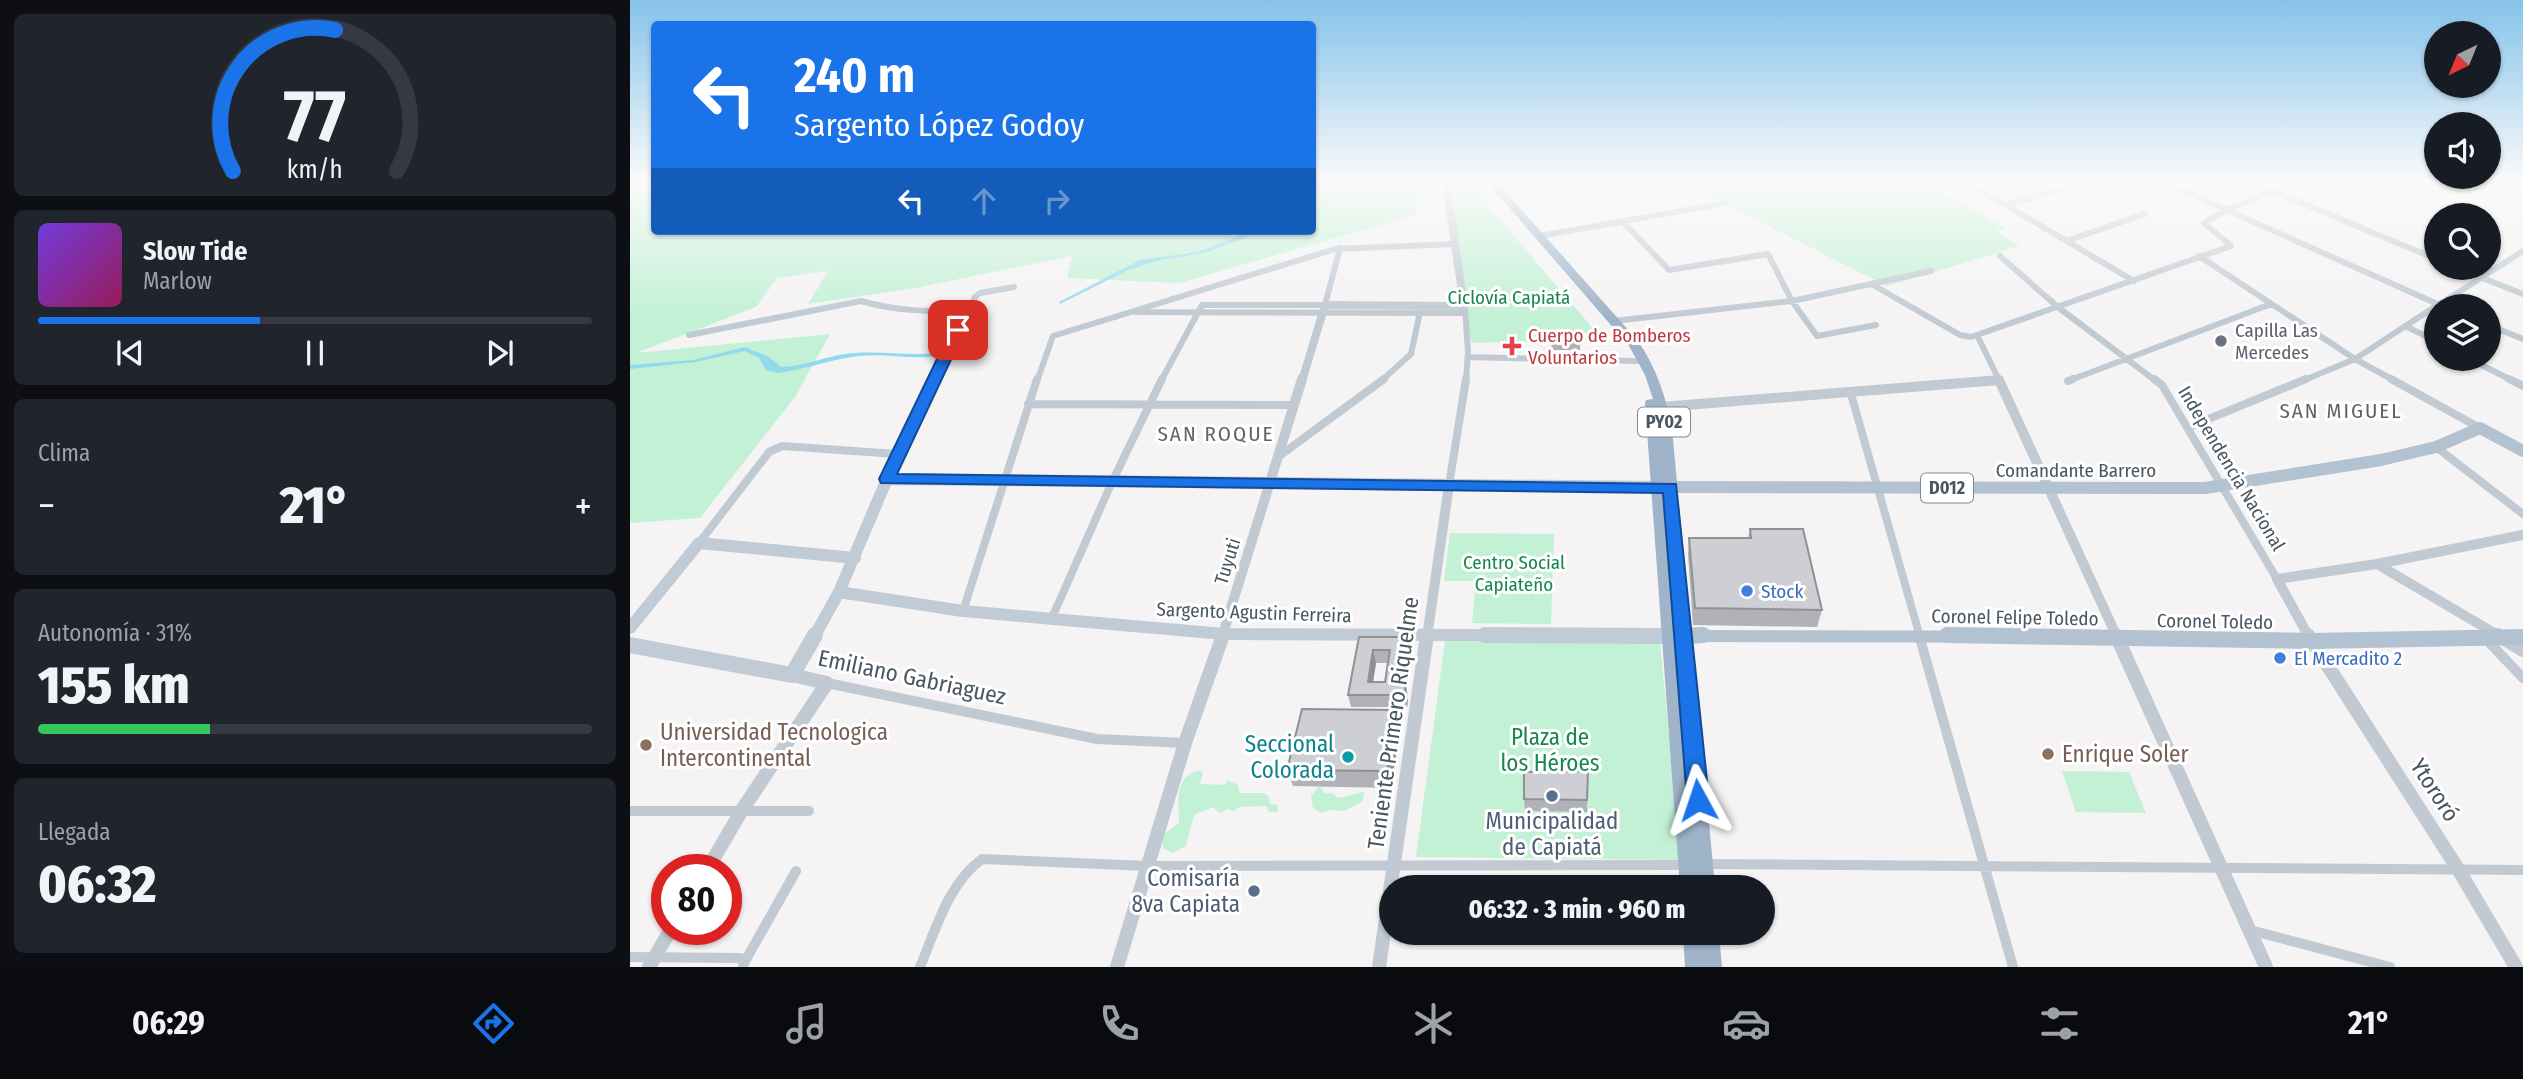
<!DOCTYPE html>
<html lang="es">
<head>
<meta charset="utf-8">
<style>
	:root { --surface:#171b24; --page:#20242c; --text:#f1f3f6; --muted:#9ea1a6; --line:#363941; --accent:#1a73e8 }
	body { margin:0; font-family:"Fira Sans Condensed",sans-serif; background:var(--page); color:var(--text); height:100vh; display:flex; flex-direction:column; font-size:26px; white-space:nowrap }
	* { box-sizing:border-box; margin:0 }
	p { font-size:23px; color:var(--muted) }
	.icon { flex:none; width:38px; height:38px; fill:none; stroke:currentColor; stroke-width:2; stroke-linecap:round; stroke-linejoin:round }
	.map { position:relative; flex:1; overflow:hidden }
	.side { display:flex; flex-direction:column; gap:14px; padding:14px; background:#0d0f14; width:630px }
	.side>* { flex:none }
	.top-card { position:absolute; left:21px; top:21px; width:665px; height:214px; border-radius:7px; box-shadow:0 2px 5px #0004; background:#1a73e8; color:#fff; overflow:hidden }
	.needle { width:46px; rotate:223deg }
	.tools { position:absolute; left:1794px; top:21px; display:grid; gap:14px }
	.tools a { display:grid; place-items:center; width:77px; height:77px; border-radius:50%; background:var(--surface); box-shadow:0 2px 5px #0004; font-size:35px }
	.speed { position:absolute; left:21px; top:854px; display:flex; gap:14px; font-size:35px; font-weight:700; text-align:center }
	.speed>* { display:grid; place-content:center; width:91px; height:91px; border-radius:50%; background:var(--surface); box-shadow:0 2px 5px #0004; line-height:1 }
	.speed .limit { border:10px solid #d22; background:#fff; color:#111 }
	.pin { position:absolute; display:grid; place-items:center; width:60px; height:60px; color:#fff; margin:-30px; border-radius:14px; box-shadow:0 4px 10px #0006 }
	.me { position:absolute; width:77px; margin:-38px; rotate:355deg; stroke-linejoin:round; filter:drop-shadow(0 0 5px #0008) }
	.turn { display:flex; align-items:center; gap:24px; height:147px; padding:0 28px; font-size:32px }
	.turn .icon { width:91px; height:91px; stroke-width:2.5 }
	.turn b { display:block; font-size:49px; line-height:60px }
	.lanes { display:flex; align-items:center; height:66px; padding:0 28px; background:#0003; justify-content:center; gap:35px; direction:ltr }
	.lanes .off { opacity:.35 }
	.big { font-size:52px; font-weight:800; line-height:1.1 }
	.side .widget { flex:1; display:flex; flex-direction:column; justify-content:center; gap:10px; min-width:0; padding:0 24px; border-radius:10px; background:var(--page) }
	.side .dial { align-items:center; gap:0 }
	.dial svg { height:182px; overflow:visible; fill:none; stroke:var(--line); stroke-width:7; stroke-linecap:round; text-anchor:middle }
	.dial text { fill:var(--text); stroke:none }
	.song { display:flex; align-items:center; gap:21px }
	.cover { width:84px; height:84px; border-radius:10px; background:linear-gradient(135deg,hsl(260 70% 55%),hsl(330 70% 35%)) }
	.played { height:7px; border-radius:4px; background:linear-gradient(90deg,var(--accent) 40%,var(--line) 40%) }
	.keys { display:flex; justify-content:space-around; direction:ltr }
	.heat { display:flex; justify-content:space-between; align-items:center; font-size:38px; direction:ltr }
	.charge { height:10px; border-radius:5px; background:linear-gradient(90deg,#34c759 31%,var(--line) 0) }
	.trip { position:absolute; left:749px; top:875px; width:396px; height:70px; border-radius:35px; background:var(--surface); box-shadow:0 2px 5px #0004; font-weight:800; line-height:70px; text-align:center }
	.tab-bar { display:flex; height:112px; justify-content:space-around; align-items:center; background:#090b0e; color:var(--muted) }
	.tab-bar .icon { width:49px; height:49px }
	.tab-bar .active { color:var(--accent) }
	.tab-bar b { font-size:32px; color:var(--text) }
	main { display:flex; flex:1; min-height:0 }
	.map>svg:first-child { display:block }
</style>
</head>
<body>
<main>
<section class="side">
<div class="widget dial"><svg viewBox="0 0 100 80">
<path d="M14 69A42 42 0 1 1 86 69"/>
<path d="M14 69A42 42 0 0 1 59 7" stroke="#1a73e8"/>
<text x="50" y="56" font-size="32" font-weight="700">77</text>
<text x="50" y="72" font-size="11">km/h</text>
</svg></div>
<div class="widget">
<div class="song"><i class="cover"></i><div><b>Slow Tide</b><p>Marlow</p></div></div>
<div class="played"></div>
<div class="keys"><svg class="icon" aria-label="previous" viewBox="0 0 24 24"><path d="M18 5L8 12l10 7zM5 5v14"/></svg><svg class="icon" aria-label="pause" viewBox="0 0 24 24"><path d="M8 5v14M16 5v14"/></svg><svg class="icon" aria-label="next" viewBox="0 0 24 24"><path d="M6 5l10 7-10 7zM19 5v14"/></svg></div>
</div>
<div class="widget"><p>Clima</p>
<div class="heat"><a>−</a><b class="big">21°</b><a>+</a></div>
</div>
<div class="widget"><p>Autonomía · 31%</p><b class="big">155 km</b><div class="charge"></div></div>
<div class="widget"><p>Llegada</p><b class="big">06:32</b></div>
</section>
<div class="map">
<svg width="1893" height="967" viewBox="0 0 1893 967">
	<rect width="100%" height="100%" fill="#f5f3f3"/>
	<path fill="#c3f1d5" d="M0,182H24V231H682L683,182H789L790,184L785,215L549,283L437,278L442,256L285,288L178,304L198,271L147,278L126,307L6,353L200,334L165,397L70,518L0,523Z
		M1052,182H1294L1375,228L1365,231L1390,246L1257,286L1085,199L1075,191L1064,193Z
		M843,188L972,339L841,343L820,190Z
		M820,533L924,534L921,624L842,623L846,581H814Z
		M815,641L1030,643L1051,860L786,857Z
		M570,770L573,774L570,784L595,785L597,780L608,785L609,793H634L639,797L640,804L648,805V812H639L636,806L610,807L604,811L597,809L590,813L583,807L564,815L556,846L543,853L534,849L530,837L549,823C549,801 543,777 570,770Z
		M1432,771L1499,772L1516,813L1446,812Z
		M689,786L695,793H702L708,798L734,792L733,801L714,811L700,810L691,813L683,808L681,796Z"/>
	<path fill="#90daee" d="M621,231H632L578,252L526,261L496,271L430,304L429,302L510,260L568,252Z
		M115,347L139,357L151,367C177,366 201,354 226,353C256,351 284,357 313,352L312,355C284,361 258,353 229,356C202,359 176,369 148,373L136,370L129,358L115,351L65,362L0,369V365L63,360Z"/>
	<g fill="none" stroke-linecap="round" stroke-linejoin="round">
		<path stroke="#c1cad2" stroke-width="6" d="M1337,182L1504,281
			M1534,182L1812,306
			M1622,182L1806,259
			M1375,205L1439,187
			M992,221L1039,270L1138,254L1162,301L1187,336L1246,325
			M910,236L1096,203
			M1436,241L1515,214
			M1370,256L1429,308L1526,381
			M1569,256L1725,359L1765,381
			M1827,268L1893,294
			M1243,285L1330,335L1341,337L1601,246L1574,223L1596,210L1643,191
			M1807,306L1893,251
			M835,308L838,352L836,381
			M506,312L835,313
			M984,321L1162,301L1301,271
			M1858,325L1893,339
			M1775,326L1806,341
			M59,335L231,301C266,311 301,312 338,311
			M1347,335L1369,380
			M838,357L1006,361
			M1840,359L1883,381
			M304,381L345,297L350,293L384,287
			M407,381L423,336L705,249L825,244
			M531,381L572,305H695L710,248
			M751,381L781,354L790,312
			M1438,381L1641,304
			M1672,381L1725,359L1806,306"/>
		<path stroke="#c1cad2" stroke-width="8" d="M1524,379L1532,385L1647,579
			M1761,379L1850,428
			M1879,379L1893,386
			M1438,381L1443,379
			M1221,394L1290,637
			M398,404L663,405
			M1559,427L1676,379
			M1806,447L1893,514
			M648,457L754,379
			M257,479L305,379
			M819,485L836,379
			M69,543L139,452L152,446L267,454
			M333,611L407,379
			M421,620L482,482L532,379"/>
		<path stroke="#c1cad2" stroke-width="10" d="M1289,635L1383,967
			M1856,639L1893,678
			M197,683L467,739L555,743
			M0,811H179
			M1074,864L1893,870
			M1620,930L1760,967
			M0,957L110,958L114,963L113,967
			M114,963L166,871
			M290,967C306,929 318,884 352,859L517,866L1057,865"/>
		<path stroke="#c1cad2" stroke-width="8" d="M672,381L695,305L834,306L816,182
			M1359,381H1369"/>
		<path stroke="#c1cad2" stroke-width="10" d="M1031,407L1369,380L1487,637
			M1747,564L1871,637
			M592,637L672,379
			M797,637L819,485
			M1679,637L1647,579L1747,564L1893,535"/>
		<path stroke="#c1cad2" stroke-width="14" d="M1486,635L1636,967
			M1678,635L1828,869L1886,967
			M1868,635L1893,650
			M77,870L112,810L197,683L162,675
			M19,967L41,929
			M487,967L555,743L593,635
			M749,967L797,635"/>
		<path stroke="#c1cbd6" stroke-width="12" d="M209,592L333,611L594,634L1039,636
			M0,628L69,543L225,558
			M184,637L209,592L257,479L1028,487"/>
		<path stroke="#c1cbd6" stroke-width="16" d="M855,635L1039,636
			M0,645L162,675L185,635"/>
		<path stroke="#b3c2d1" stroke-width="12" d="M1032,487L1575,488L1751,460L1806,447L1850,428L1893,451
			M1054,636L1477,637"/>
		<path stroke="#b3c2d1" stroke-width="16" d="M1317,635L1681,641L1893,637
			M1054,636L1073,635"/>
		<path fill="#9fb4c9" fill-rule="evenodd" d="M857,182H867L1008,341C1027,369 1036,397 1042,429L1085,887H1050L1015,403L1016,400L1023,399L1015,375L999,346Z
			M1053,933H1089L1092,967H1055Z"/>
	</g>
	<path fill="#b0b2b7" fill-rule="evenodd" d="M921,342H950V350H922Z
		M1120,529L1192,610L1187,627L1063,625L1058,555L1059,538H1118Z
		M729,637H778L780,650L776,687L778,698L777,707H721L718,695ZM746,663H758L755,682H743Z
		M767,710L770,727L761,788L663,786L657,770Z
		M958,771L957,812L895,811L894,799Z
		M1037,933H1052L1051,942L1038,943Z"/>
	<path fill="#909195" d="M778,637L780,650L776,687L778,698L777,707L773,685Z
		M743,650L746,663L741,695L738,682Z
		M767,710L770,727L761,788L757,771Z"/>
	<path fill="#cdcfd5" stroke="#909195" stroke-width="2" fill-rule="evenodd" d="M922,331L949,332L950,342H921Z
		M1120,529H1173L1192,610L1065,608L1059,538H1121Z
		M729,637H778L773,685H776L774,695H718ZM743,650H760L755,682H738Z
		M672,709L767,710L757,771L657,770Z
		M958,771L957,800L894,799V772Z
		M1024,882L1049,883L1054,887H1024Z"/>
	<linearGradient id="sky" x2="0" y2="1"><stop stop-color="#85c3ea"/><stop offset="0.57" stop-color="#fafafa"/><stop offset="1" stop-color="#fafafa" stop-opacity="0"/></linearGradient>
	<rect width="1893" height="317" fill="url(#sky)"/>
	<path fill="#1a73e8" stroke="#114b97" stroke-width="2" d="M328,326L335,330L267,474L1046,484L1079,800L1075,807L1068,810L1061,807L1057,800L1033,493L251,483L249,479L321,330Z"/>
	<circle fill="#6b7280" stroke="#fff" stroke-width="2.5" cx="1591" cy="341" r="7"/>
	<path fill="#e0444e" stroke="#fff" stroke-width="2.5" d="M878.5 335.5h7v7h7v7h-7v7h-7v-7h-7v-7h7z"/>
	<g fill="#3f7fe0" stroke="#fff" stroke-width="2.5">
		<circle cx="1117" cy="591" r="7"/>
		<circle cx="1650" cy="658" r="7"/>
	</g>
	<g fill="#8d6e63" stroke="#fff" stroke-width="2.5">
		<circle cx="16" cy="745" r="7"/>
		<circle cx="1418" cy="754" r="7"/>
	</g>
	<circle fill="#0f9aa8" stroke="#fff" stroke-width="2.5" cx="718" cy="757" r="7"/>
	<g fill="#5c6f8a" stroke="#fff" stroke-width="2.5">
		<circle cx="922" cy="796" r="7"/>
		<circle cx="624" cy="891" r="7"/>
	</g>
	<g text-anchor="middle" stroke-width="6" stroke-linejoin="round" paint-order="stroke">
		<g fill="#fff" stroke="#808990" stroke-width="2">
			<rect x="1008" y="407.5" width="52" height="29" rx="5"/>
			<rect x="1291" y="473.5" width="52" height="29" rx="5"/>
		</g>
		<g font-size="18" font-weight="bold" fill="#4a5661">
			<text x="1034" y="428">PY02</text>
			<text x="1317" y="494">D012</text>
		</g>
		<g font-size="19" fill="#17864f" stroke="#fff">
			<text x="879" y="304">Ciclovía Capiatá</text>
			<text x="884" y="569">Centro Social<tspan x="884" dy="22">Capiateño</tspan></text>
		</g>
		<g font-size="19" fill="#5b616d" stroke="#fff" text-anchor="start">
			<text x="1605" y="337">Capilla Las<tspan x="1605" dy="22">Mercedes</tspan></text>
		</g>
		<g font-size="19" fill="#be3a42" stroke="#fff" text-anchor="start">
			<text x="898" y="342">Cuerpo de Bomberos<tspan x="898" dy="22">Voluntarios</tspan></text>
		</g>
		<g font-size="19" fill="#4a5661" stroke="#fff">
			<text transform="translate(1602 468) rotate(59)" y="7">Independencia Nacional</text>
			<text x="1446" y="477">Comandante Barrero</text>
			<text transform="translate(597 561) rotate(-73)" y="7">Tuyuti</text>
			<text transform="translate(624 612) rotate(2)" y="7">Sargento Agustin Ferreira</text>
			<text transform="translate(1385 617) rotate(1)" y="7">Coronel Felipe Toledo</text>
			<text transform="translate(1585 621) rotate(1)" y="7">Coronel Toledo</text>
		</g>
		<g font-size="19" fill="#366cbe" stroke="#fff" text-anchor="start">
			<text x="1131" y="598">Stock</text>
			<text x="1664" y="665">El Mercadito 2</text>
		</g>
		<g font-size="21" letter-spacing="2" fill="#5f6368" stroke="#fff">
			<text x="1711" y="418">SAN MIGUEL</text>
			<text x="586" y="441">SAN ROQUE</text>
		</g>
		<g font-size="23" fill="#4a5661" stroke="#fff">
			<text transform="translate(282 677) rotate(12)" y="8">Emiliano Gabriaguez</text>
			<text transform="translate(763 723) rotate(-82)" y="8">Teniente Primero Riquelme</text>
			<text transform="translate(1805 790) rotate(57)" y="8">Ytororó</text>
		</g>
		<g font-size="23" fill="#785e54" stroke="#fff" text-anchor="start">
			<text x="30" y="740">Universidad Tecnologica<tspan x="30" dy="26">Intercontinental</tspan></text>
			<text x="1432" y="762">Enrique Soler</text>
		</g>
		<g font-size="23" fill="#17864f" stroke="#fff">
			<text x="920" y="745">Plaza de<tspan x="920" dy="26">los Héroes</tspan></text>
		</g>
		<g font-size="23" fill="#0d838f" stroke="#fff" text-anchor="end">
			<text x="704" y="752">Seccional<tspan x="704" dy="26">Colorada</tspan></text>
		</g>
		<g font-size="23" fill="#4e5e75" stroke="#fff">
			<text x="922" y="829">Municipalidad<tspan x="922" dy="26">de Capiatá</tspan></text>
			<text x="610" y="886" text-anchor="end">Comisaría<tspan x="610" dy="26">8va Capiata</tspan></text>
		</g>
	</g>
</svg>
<div class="tools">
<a><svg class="needle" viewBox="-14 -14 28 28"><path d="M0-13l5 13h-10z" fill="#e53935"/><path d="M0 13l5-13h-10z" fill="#9ea1a6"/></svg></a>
<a><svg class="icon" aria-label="sound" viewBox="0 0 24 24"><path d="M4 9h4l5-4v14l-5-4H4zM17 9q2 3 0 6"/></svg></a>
<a><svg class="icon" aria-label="search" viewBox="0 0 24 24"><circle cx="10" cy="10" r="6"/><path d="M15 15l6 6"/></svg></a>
<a><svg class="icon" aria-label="layers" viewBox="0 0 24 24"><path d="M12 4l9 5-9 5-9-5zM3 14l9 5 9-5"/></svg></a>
</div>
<div class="speed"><div class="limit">80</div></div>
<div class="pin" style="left:328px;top:330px;background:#d93025"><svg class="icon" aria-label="arrive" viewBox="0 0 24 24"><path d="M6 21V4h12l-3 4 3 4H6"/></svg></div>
<svg class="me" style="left:1068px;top:800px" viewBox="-20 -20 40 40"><path d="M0-17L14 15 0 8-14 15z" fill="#1a73e8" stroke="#fff" stroke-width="4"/></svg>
<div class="trip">06:32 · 3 min · 960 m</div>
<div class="top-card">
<div class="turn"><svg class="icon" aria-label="left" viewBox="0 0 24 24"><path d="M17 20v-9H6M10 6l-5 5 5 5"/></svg><div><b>240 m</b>Sargento López Godoy</div></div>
<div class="lanes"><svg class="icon" aria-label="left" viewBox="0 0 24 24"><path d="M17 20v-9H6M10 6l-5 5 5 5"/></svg><svg class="icon off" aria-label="ahead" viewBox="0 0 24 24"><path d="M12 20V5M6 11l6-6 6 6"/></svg><svg class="icon off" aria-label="right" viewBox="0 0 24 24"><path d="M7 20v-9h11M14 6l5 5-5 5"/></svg></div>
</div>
</div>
</main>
<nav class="tab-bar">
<b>06:29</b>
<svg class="icon active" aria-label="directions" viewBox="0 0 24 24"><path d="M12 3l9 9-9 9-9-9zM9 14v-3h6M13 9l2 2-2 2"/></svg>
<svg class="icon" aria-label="music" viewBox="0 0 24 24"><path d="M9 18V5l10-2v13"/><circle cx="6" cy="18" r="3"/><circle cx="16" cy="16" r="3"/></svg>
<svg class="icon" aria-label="phone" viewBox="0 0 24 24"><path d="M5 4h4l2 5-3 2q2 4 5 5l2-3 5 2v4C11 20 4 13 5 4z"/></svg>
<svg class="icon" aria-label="climate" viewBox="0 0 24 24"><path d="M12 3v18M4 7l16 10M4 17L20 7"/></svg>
<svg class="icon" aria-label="car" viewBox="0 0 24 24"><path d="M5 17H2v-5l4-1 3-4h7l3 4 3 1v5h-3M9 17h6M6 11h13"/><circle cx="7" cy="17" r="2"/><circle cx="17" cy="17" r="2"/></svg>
<svg class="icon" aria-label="filters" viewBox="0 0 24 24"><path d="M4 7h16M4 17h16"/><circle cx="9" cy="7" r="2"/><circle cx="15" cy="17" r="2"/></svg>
<b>21°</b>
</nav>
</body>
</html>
